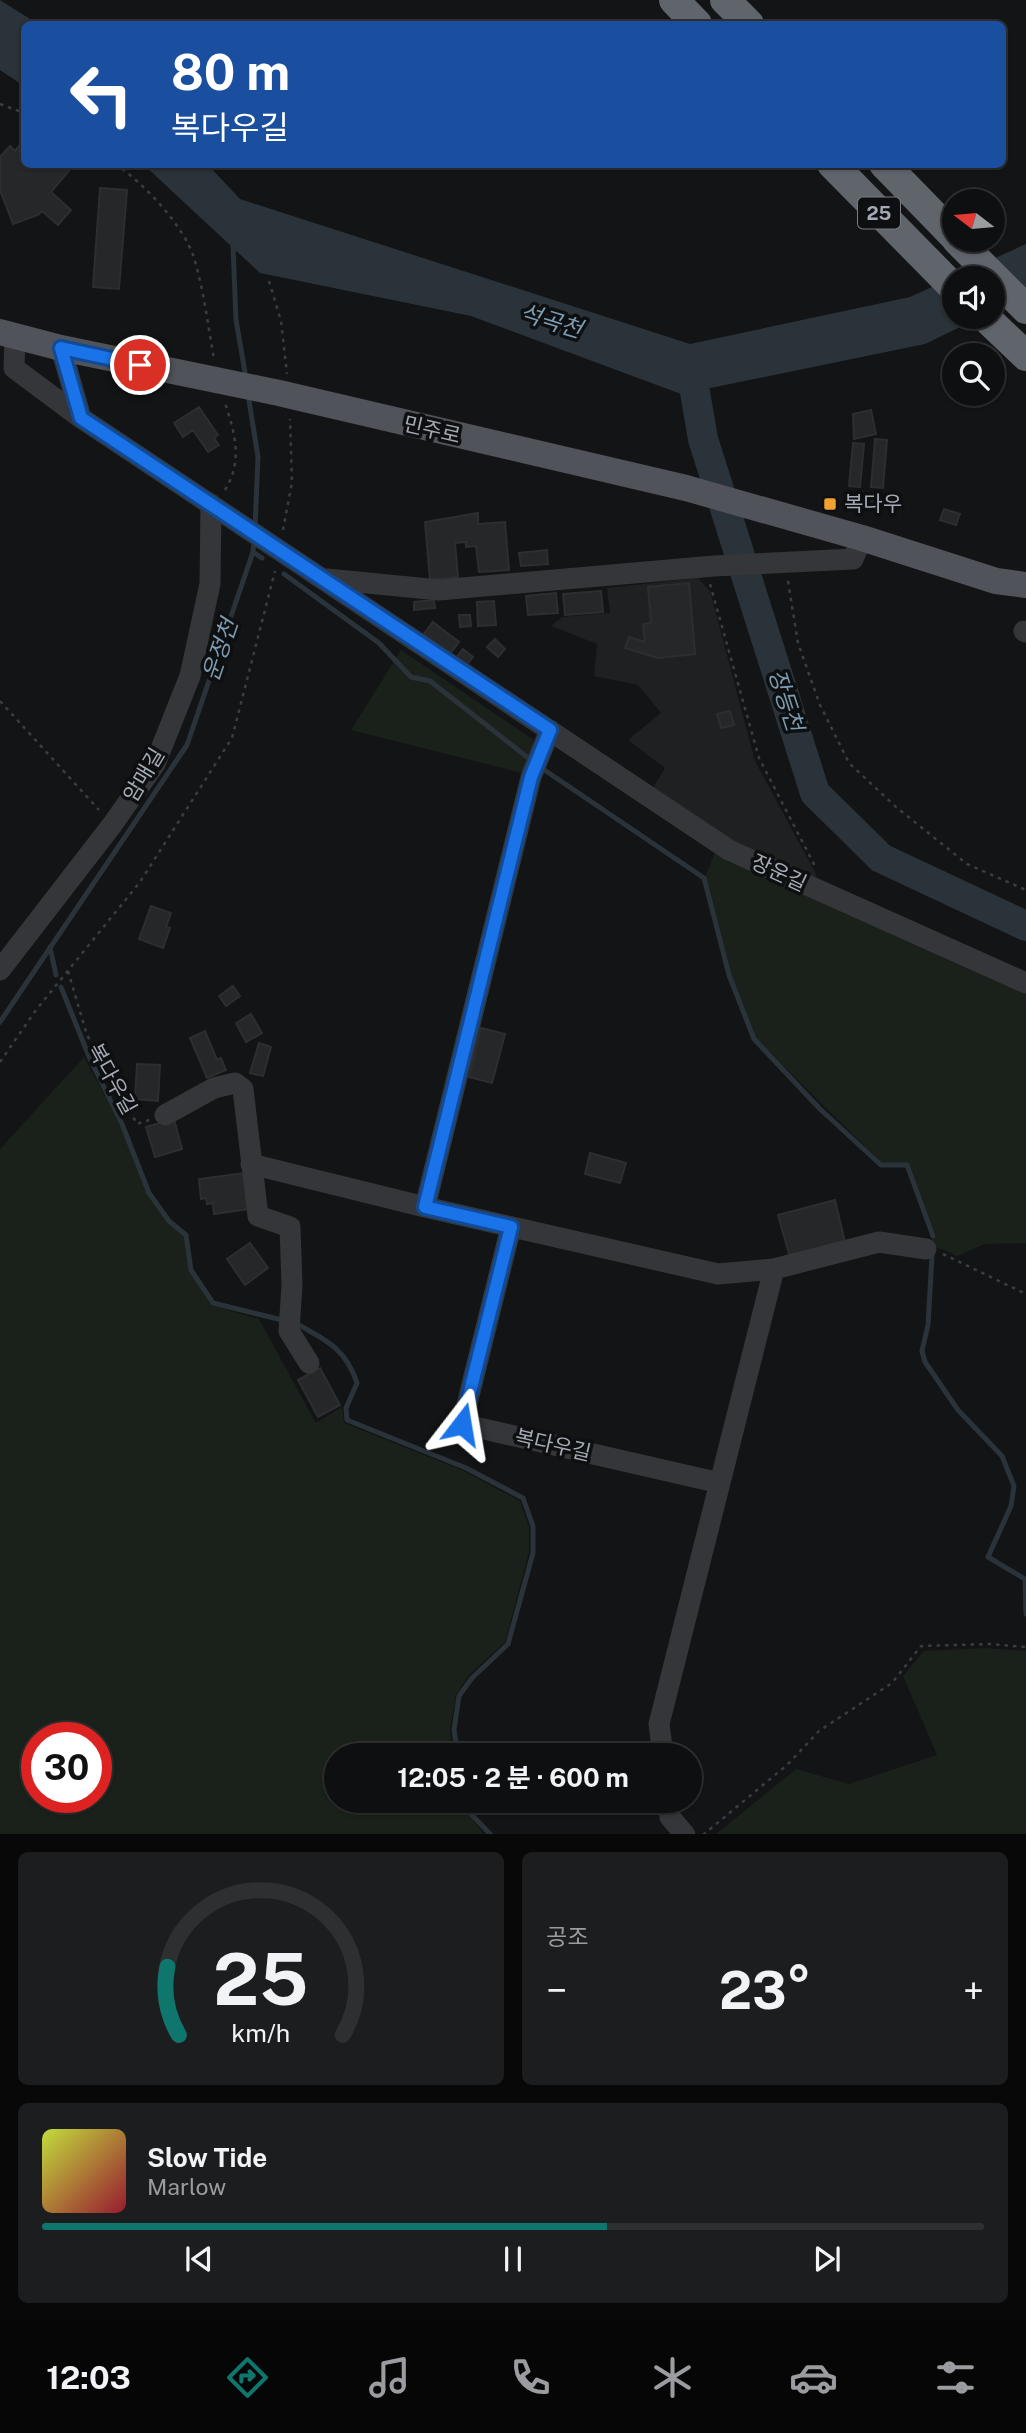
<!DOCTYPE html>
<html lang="ko">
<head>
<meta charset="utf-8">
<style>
	:root { --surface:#0e0f10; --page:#1c1d1e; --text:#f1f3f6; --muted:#9b9c9f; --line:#2e2f30; --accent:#0f766e }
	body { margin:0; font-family:"Public Sans","Noto Sans KR",sans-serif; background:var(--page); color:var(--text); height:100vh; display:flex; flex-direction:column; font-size:26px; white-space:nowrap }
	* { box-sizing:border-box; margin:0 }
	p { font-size:23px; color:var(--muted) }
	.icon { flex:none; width:38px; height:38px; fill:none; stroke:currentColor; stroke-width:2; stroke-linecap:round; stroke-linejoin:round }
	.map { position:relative; height:1834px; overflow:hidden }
	.sheet { display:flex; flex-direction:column; gap:18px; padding:18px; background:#080809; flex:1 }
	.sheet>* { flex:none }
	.top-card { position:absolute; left:21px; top:21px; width:985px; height:147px; border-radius:10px; box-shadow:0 2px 5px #0004,0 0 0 2px var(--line); background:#1a4fa0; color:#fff; overflow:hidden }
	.needle { width:46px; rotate:286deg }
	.buttons { position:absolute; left:942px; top:189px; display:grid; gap:14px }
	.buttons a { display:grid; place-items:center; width:63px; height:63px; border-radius:50%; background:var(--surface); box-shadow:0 2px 5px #0004,0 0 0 2px var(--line); font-size:35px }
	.speed { position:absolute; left:21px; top:1722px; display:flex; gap:14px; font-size:35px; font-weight:700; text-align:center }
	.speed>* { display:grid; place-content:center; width:91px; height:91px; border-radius:50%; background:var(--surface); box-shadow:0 2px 5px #0004,0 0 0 2px var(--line); line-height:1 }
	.speed .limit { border:10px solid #d22; background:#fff; color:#111 }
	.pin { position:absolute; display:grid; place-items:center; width:60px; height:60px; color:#fff; margin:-30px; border:4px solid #fff; border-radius:50%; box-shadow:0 2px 7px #0007 }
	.me { position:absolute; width:77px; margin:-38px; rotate:14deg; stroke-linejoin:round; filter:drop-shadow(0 0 5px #0008) }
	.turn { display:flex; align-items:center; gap:24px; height:147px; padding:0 35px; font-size:32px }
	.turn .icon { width:91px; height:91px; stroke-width:2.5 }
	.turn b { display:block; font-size:49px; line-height:60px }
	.big { font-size:52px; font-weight:700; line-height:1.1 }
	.sheet .card { flex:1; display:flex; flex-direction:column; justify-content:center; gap:10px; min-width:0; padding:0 24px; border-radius:10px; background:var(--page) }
	.sheet .dial { align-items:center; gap:0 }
	.dial svg { height:182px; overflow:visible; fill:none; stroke:var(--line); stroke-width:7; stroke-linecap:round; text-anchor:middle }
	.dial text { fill:var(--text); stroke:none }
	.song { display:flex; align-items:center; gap:21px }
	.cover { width:84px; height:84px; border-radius:10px; background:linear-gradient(135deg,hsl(70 70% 55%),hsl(350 70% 35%)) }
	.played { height:7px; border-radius:4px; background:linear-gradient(90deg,var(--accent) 60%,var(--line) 60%) }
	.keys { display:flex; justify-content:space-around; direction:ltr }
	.heat { display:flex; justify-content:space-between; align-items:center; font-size:38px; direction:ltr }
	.sheet .tiles { flex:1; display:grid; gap:18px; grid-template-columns:1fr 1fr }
	.card:last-child { grid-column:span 2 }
	.trip { position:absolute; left:324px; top:1743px; width:378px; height:70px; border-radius:35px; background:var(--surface); box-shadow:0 2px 5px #0004,0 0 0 2px var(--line); font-weight:700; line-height:70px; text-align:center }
	.tab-bar { display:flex; height:112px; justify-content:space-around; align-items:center; background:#060606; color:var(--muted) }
	.tab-bar .icon { width:49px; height:49px }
	.tab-bar .current { color:var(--accent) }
	.tab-bar b { font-size:32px; color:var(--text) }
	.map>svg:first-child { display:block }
</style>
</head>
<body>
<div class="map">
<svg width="1026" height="1835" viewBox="0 0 1026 1835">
	<rect width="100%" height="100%" fill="#131415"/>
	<path fill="#1f2022" d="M698,578L710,591L755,761L817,876L810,879L731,841L653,788L665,768L628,740L661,713L638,685L594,676L597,644L551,626L562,617L610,613L607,588Z"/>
	<path fill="#1a201a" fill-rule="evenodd" d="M401,650L534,740L526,774L351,730Z
		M716,849L1026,990V1243L985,1244L957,1256L927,1243L936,1236L907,1164L882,1163L756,1039L730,974L705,877Z
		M84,1057C96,1080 109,1102 120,1125C139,1168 144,1206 184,1236L189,1270L211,1305L259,1319L316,1423L342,1407L344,1423L464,1471L520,1501L529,1527V1552L505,1642L469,1675L456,1695L450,1730L454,1755H336V1801H458L484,1834H0V1149ZM37,1738H96V1797H37Z
		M986,1648L1026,1651V1834H716L796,1769L849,1784L937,1755L903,1676L924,1651Z"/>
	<path fill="#2a3339" d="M0,0L38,24H24V86L0,70Z
		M144,165H208L240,199L690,344L910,297L1026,244V295L992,312V278H954V317H981L925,344L681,394L471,316L260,273Z"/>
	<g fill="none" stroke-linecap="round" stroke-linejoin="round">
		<path stroke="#2a3339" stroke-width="5" d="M233,245L236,320L246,378
			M248,394L258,457L255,527
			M253,552L262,558
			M284,574L379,643L411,677L430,681L527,757
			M543,769L704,878L729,975L754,1039L820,1109L881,1165H907L933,1236
			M50,947L56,975
			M61,987L90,1059L122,1124L149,1193L169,1221L186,1235L191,1270L213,1303L282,1320
			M0,1022L187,745L253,552L254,540
			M932,1256L928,1325L922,1351L925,1362L958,1410L1002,1456L1014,1486L1011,1506L988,1557L1025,1579L1026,1614
			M297,1324C326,1340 346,1349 357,1383L346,1408L347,1420L466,1468L523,1498L533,1526V1553L508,1644L472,1678L459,1696L454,1730L458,1755
			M462,1801L469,1812L491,1835"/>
		<path stroke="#2a3339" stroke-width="30" d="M690,363L703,439L815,793L881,858L1026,926"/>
	</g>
	<path fill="#262729" stroke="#2d2e31" stroke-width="2" d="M24,140V164H69L72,167L51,192L71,210L58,225L42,211L38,215L13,224L0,190V157L10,146L15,151Z
		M100,188L127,190L119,289L93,287Z
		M199,407L218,435L214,438L219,445L208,452L193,430L183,437L174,423Z
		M871,410L876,434L854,439L853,414Z
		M875,439L887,440L883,488L871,487Z
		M853,443L864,444L860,487L849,486Z
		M860,492L879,496L876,508L857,503Z
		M944,509L960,514L956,525L940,520Z
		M478,513V524L505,522L509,570L479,572L476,546L466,547V542L455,543L458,577L430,580L425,522Z
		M547,550L548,564L521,566L519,553Z
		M689,583L695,654L658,658L625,648L629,637L645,642L643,624L651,623L648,587Z
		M601,591L603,612L565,615L563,594Z
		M556,593L558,613L528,615L526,596Z
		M434,600L435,608L414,610V602Z
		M494,601L496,625L478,626L477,602Z
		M459,615H470L471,626L460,627Z
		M433,622L459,642L449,655L423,635Z
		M495,639L505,649L498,657L487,647Z
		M463,649L473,657L465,667L455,659Z
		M730,711L734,725L721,728L717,714Z
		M151,906L171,913L166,927L170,928L163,948L139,939Z
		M233,986L240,996L226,1006L219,996Z
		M251,1014L262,1033L246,1042L236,1023Z
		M481,1028L505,1034L492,1083L469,1077Z
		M205,1031L217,1060L221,1058L226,1070L207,1078L190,1038Z
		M259,1043L271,1047L263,1076L250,1073Z
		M137,1064L160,1065L158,1101L135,1099Z
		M174,1119L182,1149L155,1157L146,1127Z
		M590,1153L626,1163L620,1183L585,1174Z
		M244,1173L249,1209L214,1214L213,1203L207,1204L206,1198L201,1199L199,1179Z
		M835,1200L845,1242L790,1257L778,1215Z
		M250,1243L268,1268L245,1285L227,1259Z
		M320,1368L340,1405L318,1417L298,1380Z"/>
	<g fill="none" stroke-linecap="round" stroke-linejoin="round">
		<path stroke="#3a3d41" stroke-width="2.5" stroke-dasharray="3.5 5" stroke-linecap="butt" d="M0,104L24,113
			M115,164C143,182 184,226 194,258C204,291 208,326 214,359
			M269,281L281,321L287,374
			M225,490C243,461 235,433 225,403
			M283,530L292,482L290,419
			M788,581L798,643L820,705L849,763L896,807L967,864L1026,890
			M710,584L759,758L816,868
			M0,701L99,810
			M68,971L87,1035L137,1124L149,1120
			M0,1062L36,1010L140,882L232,738L275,571
			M943,1254L1026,1294
			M703,1835L787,1765L819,1731L892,1683L921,1646L989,1644L1026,1647"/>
		<path stroke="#34363a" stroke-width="21" d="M15,335L14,368L81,418L729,850L1026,983
			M61,348L81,418
			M327,579L439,590L714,566L853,559L862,538
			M1024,631L1026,632
			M0,970L112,825L155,764L190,676L210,584L211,504
			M165,1115L214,1088L235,1083L243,1089L258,1216L290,1227L292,1285L289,1331L309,1363
			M251,1164L425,1207L718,1274L774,1269L879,1242L926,1249
			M425,1207L531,777L550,730
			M511,1227L462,1424L720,1483
			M663,1755L659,1724L774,1269
			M668,1801L670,1817L685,1835"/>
		<path stroke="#505359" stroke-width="26" d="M0,332L61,348L279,393L686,488L862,538L996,581L1026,585"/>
		<path stroke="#60646b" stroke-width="30" d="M674,0L697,24
			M725,0L749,24
			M832,164L954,288
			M884,164L954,236
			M957,240L1026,309
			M985,317L1026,356"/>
	</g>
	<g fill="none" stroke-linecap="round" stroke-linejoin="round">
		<g stroke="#114b97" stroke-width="18">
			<path id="route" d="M140,365L61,348L81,418L550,730L531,777L425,1207L511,1227L462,1424"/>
		</g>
		<use href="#route" stroke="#1a73e8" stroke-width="12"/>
	</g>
	<rect fill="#f1a130" stroke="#0e0f10" stroke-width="2.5" x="823" y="497" width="14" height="14" rx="3.5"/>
	<g text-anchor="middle" stroke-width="7" stroke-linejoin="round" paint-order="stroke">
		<rect fill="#0e0f10" stroke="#787c84" stroke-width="2" x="858" y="197.5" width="42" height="31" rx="5"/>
		<g font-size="19" font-weight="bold" fill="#a5abb6">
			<text x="879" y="220">25</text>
		</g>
		<g font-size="21" fill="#a5abb6" stroke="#0e0f10">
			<text transform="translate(432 430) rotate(13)" y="7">민주로</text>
			<text transform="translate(144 775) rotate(-59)" y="7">암매길</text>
			<text transform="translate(779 873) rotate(25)" y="7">장운길</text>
			<text transform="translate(112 1079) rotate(61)" y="7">복다우길</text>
			<text transform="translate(553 1445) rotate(13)" y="7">복다우길</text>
		</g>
		<g font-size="21" fill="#a5abb6" stroke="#0e0f10" text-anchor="start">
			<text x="844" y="511">복다우</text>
		</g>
		<g font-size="23" font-style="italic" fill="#7c9cb1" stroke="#0e0f10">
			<text transform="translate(551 321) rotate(17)" y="8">석곡천</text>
			<text transform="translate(220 650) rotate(-71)" y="8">운정천</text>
			<text transform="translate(786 700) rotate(72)" y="8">장등천</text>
		</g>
	</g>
</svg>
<div class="buttons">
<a><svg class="needle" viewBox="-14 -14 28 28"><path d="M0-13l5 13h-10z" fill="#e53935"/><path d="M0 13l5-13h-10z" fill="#9b9c9f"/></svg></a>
<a><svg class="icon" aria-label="sound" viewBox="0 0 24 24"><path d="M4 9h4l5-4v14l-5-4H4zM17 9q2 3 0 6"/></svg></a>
<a><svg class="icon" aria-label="search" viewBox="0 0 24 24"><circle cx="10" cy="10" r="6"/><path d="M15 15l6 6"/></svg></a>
</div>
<div class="speed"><div class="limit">30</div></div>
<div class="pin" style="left:140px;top:365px;background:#d93025"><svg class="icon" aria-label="arrive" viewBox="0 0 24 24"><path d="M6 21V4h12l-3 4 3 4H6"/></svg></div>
<svg class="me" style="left:462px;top:1424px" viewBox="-20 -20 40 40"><path d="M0-17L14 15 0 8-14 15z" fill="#1a73e8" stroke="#fff" stroke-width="4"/></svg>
<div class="trip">12:05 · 2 분 · 600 m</div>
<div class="top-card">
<div class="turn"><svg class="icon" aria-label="left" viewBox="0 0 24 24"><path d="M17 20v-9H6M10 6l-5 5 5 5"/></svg><div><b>80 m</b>복다우길</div></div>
</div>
</div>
<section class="sheet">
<div class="tiles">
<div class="card dial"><svg viewBox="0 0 100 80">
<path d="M14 69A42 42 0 1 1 86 69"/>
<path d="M14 69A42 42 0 0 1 9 39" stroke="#0f766e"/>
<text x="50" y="56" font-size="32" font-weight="700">25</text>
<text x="50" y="72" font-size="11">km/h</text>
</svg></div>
<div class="card"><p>공조</p>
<div class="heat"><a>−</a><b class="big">23°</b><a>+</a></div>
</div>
<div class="card">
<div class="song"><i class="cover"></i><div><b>Slow Tide</b><p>Marlow</p></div></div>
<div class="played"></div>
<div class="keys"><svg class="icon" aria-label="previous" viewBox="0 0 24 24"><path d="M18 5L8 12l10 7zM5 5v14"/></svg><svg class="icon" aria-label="pause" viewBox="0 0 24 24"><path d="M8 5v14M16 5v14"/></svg><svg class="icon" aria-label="next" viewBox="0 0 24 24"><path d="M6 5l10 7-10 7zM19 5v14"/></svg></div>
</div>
</div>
</section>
<nav class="tab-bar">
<b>12:03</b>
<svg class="icon current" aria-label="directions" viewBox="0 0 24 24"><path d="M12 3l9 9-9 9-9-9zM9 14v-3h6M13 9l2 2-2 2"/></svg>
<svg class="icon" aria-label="music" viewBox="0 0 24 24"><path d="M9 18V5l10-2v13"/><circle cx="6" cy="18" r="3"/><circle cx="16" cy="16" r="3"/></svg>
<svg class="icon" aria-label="phone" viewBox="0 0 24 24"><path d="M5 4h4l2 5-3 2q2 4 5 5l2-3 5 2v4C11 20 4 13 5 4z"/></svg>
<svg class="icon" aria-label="climate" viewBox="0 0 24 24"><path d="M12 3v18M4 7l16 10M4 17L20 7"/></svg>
<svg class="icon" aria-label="car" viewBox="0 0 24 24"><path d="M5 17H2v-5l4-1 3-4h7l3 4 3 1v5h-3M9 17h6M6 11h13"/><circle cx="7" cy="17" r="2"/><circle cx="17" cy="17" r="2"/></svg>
<svg class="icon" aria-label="filters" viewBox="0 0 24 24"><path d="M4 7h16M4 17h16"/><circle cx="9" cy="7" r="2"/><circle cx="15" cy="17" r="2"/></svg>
</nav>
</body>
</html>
